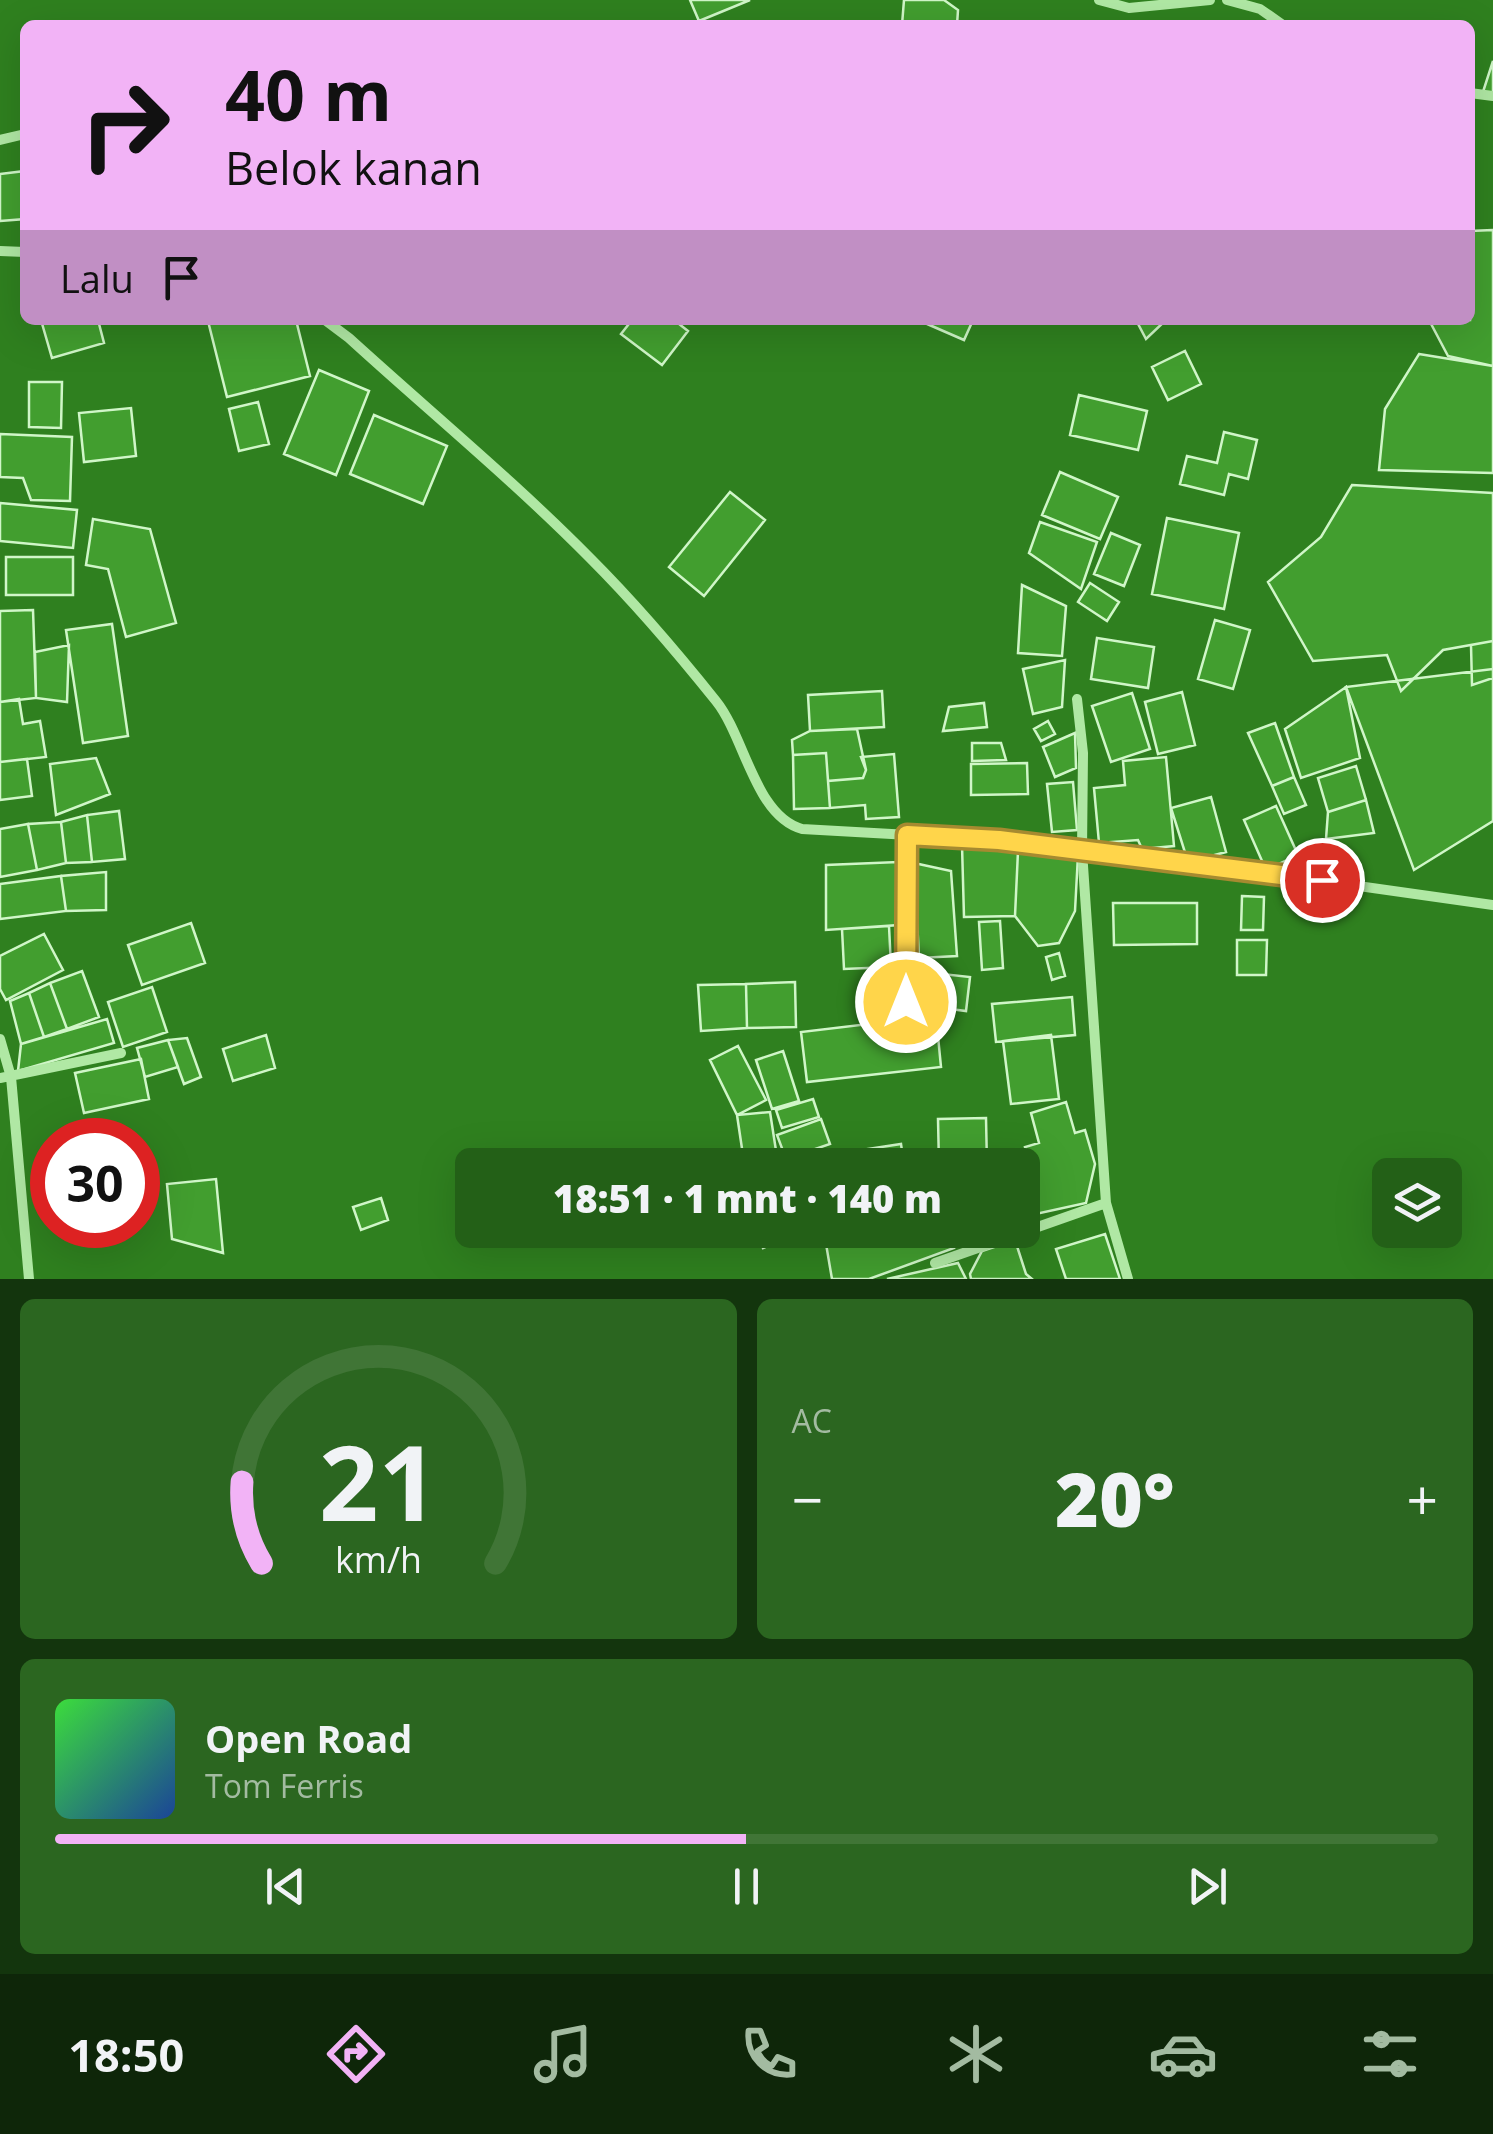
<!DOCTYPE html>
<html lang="id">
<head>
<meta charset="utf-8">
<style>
	:root { --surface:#236017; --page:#2b6620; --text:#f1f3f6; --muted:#a3bba1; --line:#407536; --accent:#f2b3f6 }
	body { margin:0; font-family:"Open Sans",sans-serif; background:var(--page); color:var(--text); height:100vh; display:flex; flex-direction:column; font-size:38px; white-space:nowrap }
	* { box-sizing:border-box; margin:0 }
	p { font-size:32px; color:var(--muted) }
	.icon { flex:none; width:55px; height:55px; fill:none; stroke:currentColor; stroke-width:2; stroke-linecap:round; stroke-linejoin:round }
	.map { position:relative; height:1279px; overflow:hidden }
	.drawer { display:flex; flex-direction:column; gap:20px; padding:20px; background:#13350d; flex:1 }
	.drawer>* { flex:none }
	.top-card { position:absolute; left:20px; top:20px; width:1455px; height:305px; border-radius:15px; box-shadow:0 10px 40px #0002; background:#f2b3f6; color:#111; overflow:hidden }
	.controls { position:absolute; left:1372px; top:1158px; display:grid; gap:20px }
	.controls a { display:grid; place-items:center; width:90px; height:90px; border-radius:15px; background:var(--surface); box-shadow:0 10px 40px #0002; font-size:50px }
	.speed { position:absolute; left:30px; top:1118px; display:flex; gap:20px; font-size:50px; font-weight:700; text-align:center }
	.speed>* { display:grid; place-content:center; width:130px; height:130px; border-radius:50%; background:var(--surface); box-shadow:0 10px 40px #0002; line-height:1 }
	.speed .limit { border:15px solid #d22; background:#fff; color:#111 }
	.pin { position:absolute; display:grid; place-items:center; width:85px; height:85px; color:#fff; margin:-42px; border:5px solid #fff; border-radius:50%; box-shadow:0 2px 10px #0007 }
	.me { position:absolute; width:110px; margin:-55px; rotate:0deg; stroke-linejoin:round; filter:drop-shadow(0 0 8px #0008) }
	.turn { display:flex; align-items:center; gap:35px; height:210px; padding:0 40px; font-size:45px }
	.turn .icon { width:130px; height:130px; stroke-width:2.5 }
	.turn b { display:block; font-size:70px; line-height:85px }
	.then { display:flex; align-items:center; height:95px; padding:0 40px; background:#0003; gap:20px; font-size:38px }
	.big { font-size:75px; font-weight:800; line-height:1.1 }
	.drawer .card { flex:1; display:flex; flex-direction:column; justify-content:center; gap:15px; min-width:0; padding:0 35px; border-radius:15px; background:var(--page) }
	.drawer .dial { align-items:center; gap:0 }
	.dial svg { height:260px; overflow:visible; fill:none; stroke:var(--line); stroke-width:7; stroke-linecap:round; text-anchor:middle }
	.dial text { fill:var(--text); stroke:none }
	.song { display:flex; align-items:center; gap:30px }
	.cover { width:120px; height:120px; border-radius:15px; background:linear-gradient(135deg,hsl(120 70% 55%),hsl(220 70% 35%)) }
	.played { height:10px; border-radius:5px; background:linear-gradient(90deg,var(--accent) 50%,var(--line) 50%) }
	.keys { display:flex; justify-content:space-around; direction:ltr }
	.heat { display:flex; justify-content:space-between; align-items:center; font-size:55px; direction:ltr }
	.drawer .tiles { flex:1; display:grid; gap:20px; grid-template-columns:1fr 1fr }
	.card:last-child { grid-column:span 2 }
	.trip { position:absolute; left:455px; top:1148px; width:585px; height:100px; border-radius:15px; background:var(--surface); box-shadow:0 10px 40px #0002; font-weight:800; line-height:100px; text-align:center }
	.menu { display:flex; height:160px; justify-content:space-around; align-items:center; background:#0e2609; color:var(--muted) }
	.menu .icon { width:70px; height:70px }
	.menu .current { color:var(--accent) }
	.menu b { font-size:45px; color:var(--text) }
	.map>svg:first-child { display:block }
</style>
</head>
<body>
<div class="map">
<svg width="1493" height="1279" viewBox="0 0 1493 1279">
	<rect width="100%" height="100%" fill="#2f801f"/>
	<path fill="#429e2f" stroke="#d0f6c8" stroke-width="2.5" d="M690,0H750L699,21Z
		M904,0H944L958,10L957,25H902Z
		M1493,61V92L1482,95Z
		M25,171V219L0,221V174Z
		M1493,230V366L1448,356L1429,320H1470V231Z
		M41,320H98L104,343L52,358Z
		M213,320H296L310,376L227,397L208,321Z
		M632,320H674L688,331L662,365L621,334Z
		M918,320H973L964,340Z
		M1136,320H1166L1146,339Z
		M1185,351L1201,384L1168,400L1152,367Z
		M1419,354L1493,366V473L1379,470L1385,409Z
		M319,370L369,391L336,475L284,454Z
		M29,382H62L61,428L29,427Z
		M1079,395L1147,411L1138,450L1070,435Z
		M258,402L269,444L239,451L229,409Z
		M131,408L136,456L84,462L79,413Z
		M374,415L447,446L423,504L350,474Z
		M1224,432L1257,440L1248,479L1229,474L1224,495L1180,484L1187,456L1217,463Z
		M0,434L72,437L70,501L31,500L23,478L0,477Z
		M1060,472L1118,497L1100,539L1042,515Z
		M1352,485L1493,493V641L1443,650L1401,691L1387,655L1313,661L1268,582L1321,537Z
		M730,492L765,520L704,596L669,567Z
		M0,503L77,510L73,548L0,541Z
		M1167,518L1239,533L1224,609L1152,594Z
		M93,519L150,529L176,623L126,637L108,569L86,565Z
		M1040,522L1097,542L1081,589L1029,553Z
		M1111,533L1140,545L1124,586L1094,574Z
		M6,557H73V595H6Z
		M1090,583L1119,602L1107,621L1078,602Z
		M1022,585L1066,606L1062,656L1018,653Z
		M33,610L36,698L0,702V611Z
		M1215,620L1250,630L1233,689L1198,679Z
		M112,624L128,736L83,743L66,630Z
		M1097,638L1154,647L1148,688L1091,679Z
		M1493,641V678L1472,685L1471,645Z
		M69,645L67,702L36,698L35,652Z
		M1065,660L1062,707L1033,714L1023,669Z
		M1493,669V821L1414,870L1346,687Z
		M1346,687L1360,758L1301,778L1285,729Z
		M882,691L884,727L810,731L808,695Z
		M1182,692L1195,745L1158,754L1145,702Z
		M1132,693L1150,749L1111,762L1092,706Z
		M19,699L23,724L40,721L46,757L0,762V702Z
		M984,703L987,727L943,731L949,707Z
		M1048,721L1055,734L1041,741L1034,729Z
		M1275,723L1294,777L1272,786L1248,733Z
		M857,729L866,770L863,778L828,781L826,753L793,755L792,740L810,731Z
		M1075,733L1076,768L1055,777L1043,747Z
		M972,743H1001L1006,760L972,761Z
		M826,753L830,808L794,809L793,755Z
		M894,754L899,817L866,819L865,805L830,808L828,781L863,778L866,770L861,757Z
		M1166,757L1174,846L1142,849L1138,840L1099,843L1094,788L1125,785L1123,761Z
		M96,758L110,794L56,815L50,764Z
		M27,759L32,796L0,800V762Z
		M1027,763L1028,794L971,795V764Z
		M1356,766L1366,800L1328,812L1318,778Z
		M1294,777L1306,805L1284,814L1272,786Z
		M1073,782L1077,830L1052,832L1047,784Z
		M1211,797L1226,852L1188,862L1171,808Z
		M1366,800L1374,833L1326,839L1328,812Z
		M1276,806L1298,855L1266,870L1244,820Z
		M119,811L125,859L92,862L87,815Z
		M87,815L92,862L66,863L61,822Z
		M61,822L66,863L37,870L28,824Z
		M28,824L37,870L0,877V829Z
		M962,845L1018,851L1015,916L964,917Z
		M1018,851L1078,855L1075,911L1059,943L1038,946L1015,916Z
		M898,862L899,925L826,930V865Z
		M914,863L951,871L957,956L919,958Z
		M106,872V910L66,911L61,876Z
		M61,876L66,911L0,919V884Z
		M1242,896L1264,897L1263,930H1241Z
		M1113,903H1197V944L1114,945Z
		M1000,921L1003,968L982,970L979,922Z
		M191,923L205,963L142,985L128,945Z
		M889,926L891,967L844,969L842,929Z
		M44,934L63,970L6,1000L0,989V956Z
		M1237,940H1267L1266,975H1237Z
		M1059,953L1065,976L1052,980L1046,957Z
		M82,971L99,1017L67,1029L50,983Z
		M915,971L970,977L966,1011L911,1004Z
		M795,982L796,1027L747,1028L746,984Z
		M50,983L67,1029L44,1037L29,993Z
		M746,984L747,1028L701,1031L698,985Z
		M152,987L167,1032L123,1047L108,1002Z
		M29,993L44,1037L21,1044L10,1001Z
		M1072,997L1075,1035L996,1042L992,1004Z
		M936,1016L941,1067L807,1082L801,1032Z
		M107,1019L114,1043L18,1071L21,1044Z
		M266,1035L275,1068L233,1081L223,1049Z
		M1051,1035L1059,1099L1011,1104L1003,1041Z
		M187,1038L201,1077L184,1084L168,1040Z
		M168,1040L178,1067L145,1077L137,1048Z
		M738,1046L766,1100L737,1115L710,1060Z
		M783,1051L799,1101L772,1109L756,1060Z
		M141,1059L149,1099L84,1113L75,1073Z
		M813,1099L819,1117L782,1128L776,1110Z
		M1066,1102L1075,1133L1085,1130L1095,1164L1086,1203L1022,1217V1165H996L992,1150L1027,1154L1025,1147L1039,1143L1031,1113Z
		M770,1112L777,1157L744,1162L737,1115Z
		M986,1118L987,1165H939L938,1119Z
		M821,1119L830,1144L786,1159L777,1135Z
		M901,1144L904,1165H824L822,1156Z
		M216,1179L223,1253L172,1239L167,1184Z
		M381,1198L388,1220L361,1230L353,1207Z
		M755,1230H804L763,1248Z
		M854,1230H948L954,1248L869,1279H832L825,1238Z
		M1105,1234L1120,1279H1066L1056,1249Z
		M1015,1240L1026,1274L1032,1279H971L970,1274L982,1251Z
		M958,1263L966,1279H887Z"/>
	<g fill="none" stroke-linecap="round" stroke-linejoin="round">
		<path stroke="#b0e8a4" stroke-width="10" d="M1099,0L1129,8L1210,0
			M1227,0L1260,9L1283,25
			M1470,93L1493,96
			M0,140L25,134
			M0,251L25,252
			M325,320L349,338C429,411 514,481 590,558C635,603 676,651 716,701C745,737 755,816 802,829L999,840L1188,862L1493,905
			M1077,699L1083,753L1082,851L1106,1203L1128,1279
			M906,1002L907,835
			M0,1039L11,1077L29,1279
			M0,1078L121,1053
			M935,1263L1106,1203"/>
	</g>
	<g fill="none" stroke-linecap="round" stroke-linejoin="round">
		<g stroke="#a68a30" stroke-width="25">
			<path id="route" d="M906,1002L907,835L999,840L1322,880"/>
		</g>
		<use href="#route" stroke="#ffd54a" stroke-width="18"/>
	</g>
</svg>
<div class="controls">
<a><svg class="icon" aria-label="layers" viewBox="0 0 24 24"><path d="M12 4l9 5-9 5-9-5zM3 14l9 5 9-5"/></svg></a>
</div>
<div class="speed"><div class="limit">30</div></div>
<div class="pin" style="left:1322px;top:880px;background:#d93025"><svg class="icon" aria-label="arrive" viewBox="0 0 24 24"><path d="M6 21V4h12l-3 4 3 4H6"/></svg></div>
<svg class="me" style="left:906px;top:1002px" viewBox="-20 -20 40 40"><circle r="17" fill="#ffd54a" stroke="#fff" stroke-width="3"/><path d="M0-11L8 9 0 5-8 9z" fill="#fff"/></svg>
<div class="trip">18:51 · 1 mnt · 140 m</div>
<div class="top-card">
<div class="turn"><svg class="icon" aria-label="right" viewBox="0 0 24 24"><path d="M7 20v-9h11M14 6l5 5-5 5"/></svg><div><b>40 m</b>Belok kanan</div></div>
<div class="then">Lalu<svg class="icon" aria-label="arrive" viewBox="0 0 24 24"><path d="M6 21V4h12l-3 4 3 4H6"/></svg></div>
</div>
</div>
<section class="drawer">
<div class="tiles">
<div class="card dial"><svg viewBox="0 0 100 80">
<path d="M14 69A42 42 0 1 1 86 69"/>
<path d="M14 69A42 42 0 0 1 8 44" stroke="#f2b3f6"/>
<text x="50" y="56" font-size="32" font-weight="700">21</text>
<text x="50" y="72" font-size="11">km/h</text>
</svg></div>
<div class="card"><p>AC</p>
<div class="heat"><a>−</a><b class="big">20°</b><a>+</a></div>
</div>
<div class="card">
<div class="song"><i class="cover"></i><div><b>Open Road</b><p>Tom Ferris</p></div></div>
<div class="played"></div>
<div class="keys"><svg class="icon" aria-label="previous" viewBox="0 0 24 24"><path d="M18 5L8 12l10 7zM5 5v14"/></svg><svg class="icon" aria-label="pause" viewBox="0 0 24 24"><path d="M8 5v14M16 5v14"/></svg><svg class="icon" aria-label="next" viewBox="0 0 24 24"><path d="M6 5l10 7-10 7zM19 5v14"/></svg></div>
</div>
</div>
</section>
<nav class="menu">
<b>18:50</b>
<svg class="icon current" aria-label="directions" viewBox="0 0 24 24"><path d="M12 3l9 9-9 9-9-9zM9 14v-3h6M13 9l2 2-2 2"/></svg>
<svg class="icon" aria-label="music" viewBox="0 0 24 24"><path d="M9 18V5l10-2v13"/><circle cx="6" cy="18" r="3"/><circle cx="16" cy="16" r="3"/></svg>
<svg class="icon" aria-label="phone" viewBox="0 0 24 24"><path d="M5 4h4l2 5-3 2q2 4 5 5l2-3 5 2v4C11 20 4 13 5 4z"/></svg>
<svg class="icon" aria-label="climate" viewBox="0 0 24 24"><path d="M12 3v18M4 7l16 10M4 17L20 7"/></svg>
<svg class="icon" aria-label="car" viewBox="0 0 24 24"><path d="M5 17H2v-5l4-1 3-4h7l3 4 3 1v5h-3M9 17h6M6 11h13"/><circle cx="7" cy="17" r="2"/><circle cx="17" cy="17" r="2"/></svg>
<svg class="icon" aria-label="filters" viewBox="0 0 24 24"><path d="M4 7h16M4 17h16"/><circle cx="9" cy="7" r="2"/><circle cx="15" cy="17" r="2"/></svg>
</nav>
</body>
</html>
